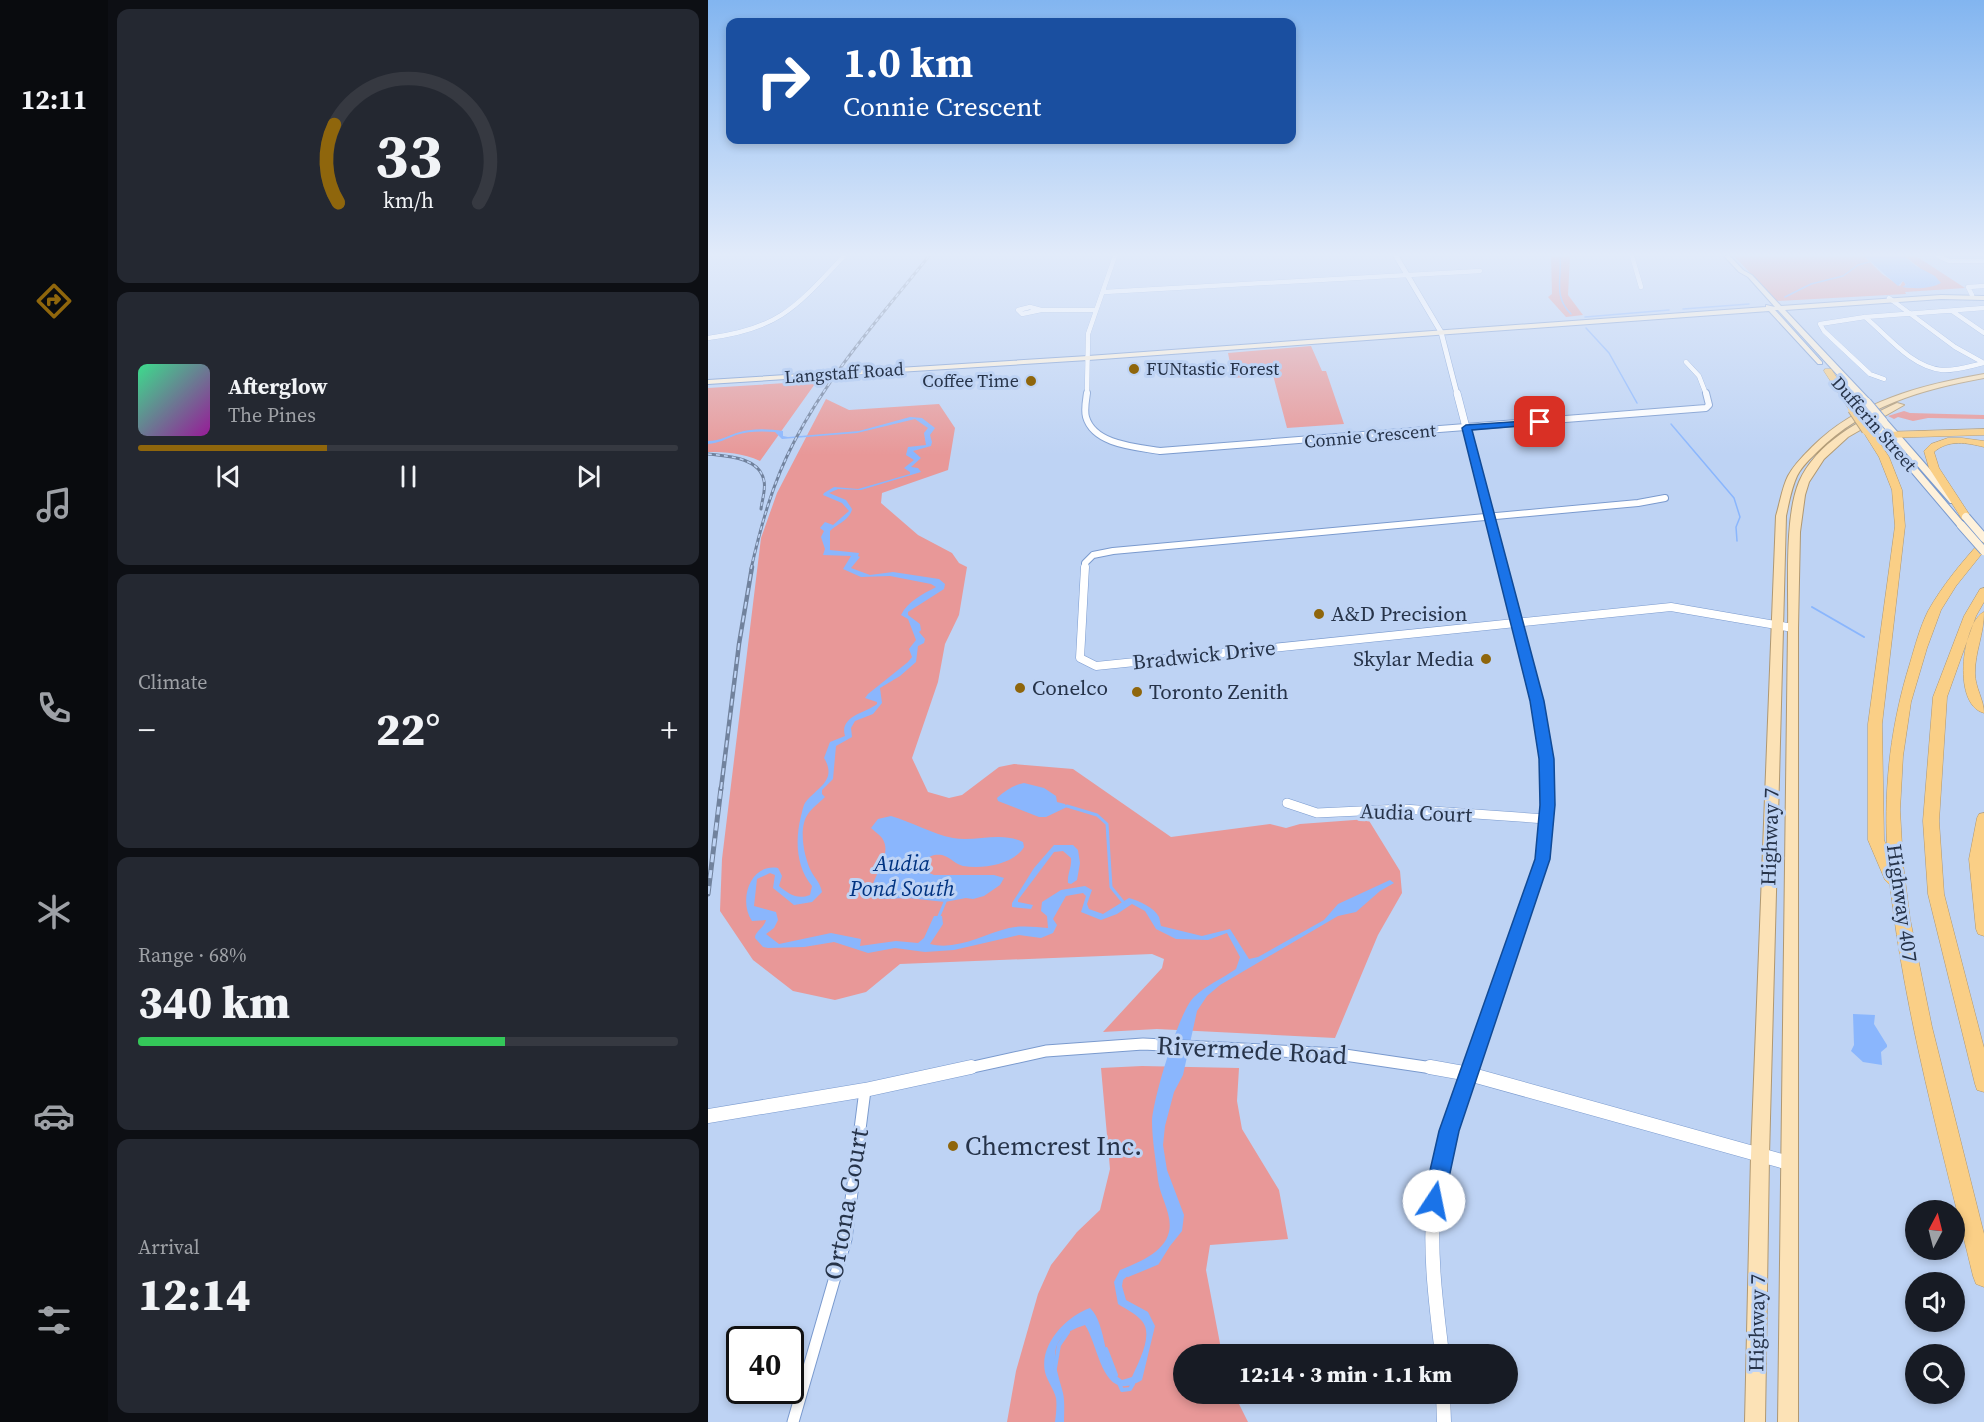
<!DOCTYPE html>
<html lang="en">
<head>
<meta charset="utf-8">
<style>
	:root { --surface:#171b24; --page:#242831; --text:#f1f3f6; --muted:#9ea1a6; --line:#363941; --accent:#8f660c }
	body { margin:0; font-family:"Source Serif 4",serif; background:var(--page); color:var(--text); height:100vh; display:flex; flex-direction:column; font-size:22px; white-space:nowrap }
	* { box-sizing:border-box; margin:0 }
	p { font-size:20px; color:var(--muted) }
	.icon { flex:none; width:33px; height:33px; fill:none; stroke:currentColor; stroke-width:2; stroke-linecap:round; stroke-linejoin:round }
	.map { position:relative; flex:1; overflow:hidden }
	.details { display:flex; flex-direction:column; gap:9px; padding:9px; background:#0d0f14; width:600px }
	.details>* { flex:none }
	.banner { position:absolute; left:18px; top:18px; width:570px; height:126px; border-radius:12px; box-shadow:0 3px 9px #0003; background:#1a4fa0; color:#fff; overflow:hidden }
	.needle { width:39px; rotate:7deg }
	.tools { position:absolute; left:1197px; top:1200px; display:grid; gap:12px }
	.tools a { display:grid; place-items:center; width:60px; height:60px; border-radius:50%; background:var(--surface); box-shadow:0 3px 9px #0003; font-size:30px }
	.speed { position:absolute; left:18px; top:1326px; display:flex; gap:12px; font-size:30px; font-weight:700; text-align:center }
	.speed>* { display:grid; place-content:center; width:78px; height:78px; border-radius:50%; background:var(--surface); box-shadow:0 3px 9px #0003; line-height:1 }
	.speed .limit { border:3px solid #111; border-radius:9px; background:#fff; color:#111 }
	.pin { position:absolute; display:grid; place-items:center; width:51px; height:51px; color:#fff; margin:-26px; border-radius:12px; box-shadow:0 3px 9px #0006 }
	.me { position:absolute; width:66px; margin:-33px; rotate:11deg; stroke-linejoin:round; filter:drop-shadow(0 0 4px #0008) }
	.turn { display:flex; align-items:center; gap:21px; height:126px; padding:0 18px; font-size:27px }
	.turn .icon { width:78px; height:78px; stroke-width:2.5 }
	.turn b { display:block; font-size:42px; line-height:51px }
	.big { font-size:45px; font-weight:800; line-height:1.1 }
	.details .widget { flex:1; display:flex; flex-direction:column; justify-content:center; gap:9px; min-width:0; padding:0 21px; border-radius:12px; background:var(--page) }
	.details .dial { align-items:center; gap:0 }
	.dial svg { height:156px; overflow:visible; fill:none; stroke:var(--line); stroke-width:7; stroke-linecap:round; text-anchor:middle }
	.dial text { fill:var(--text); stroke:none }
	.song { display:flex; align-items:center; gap:18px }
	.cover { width:72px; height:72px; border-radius:9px; background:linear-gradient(135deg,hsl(150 70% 55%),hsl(300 70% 35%)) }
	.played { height:6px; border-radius:3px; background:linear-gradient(90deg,var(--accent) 35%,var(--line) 35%) }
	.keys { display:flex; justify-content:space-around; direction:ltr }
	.heat { display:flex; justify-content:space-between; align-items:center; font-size:33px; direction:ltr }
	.charge { height:9px; border-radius:4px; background:linear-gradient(90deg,#34c759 68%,var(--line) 0) }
	.trip { position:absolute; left:465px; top:1344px; width:345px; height:60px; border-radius:30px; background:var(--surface); box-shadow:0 3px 9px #0003; font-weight:800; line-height:60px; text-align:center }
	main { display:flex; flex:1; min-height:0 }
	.tabs { display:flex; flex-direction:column; width:108px; justify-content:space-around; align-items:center; background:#090b0e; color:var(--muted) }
	.tabs .icon { width:42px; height:42px }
	.tabs .current { color:var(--accent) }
	.tabs b { font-size:27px; color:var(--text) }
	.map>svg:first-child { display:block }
</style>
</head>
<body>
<main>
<nav class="tabs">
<b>12:11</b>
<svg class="icon current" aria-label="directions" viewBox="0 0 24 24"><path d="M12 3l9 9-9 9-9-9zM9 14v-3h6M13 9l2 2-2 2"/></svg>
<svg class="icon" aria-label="music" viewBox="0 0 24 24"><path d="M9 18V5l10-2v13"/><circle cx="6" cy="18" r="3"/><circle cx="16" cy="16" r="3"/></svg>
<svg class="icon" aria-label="phone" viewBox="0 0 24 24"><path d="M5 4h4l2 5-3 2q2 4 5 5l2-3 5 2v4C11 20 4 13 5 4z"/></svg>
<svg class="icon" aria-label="climate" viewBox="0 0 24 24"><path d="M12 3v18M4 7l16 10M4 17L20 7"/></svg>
<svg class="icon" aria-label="car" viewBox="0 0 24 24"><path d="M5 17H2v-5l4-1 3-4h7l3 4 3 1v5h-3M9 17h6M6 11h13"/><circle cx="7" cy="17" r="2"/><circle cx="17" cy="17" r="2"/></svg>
<svg class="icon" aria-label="filters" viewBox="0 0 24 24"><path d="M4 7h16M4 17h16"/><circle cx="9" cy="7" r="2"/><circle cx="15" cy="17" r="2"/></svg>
</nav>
<section class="details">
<div class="widget dial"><svg viewBox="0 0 100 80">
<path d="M14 69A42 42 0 1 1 86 69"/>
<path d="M14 69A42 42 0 0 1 12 29" stroke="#8f660c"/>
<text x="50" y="56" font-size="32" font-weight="700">33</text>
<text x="50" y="72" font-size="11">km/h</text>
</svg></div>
<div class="widget">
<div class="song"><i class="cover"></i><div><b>Afterglow</b><p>The Pines</p></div></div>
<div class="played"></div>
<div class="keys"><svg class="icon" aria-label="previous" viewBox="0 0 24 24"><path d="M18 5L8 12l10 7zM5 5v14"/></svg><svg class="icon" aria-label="pause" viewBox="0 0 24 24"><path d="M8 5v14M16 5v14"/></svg><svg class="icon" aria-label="next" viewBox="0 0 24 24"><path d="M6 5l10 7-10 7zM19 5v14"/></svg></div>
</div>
<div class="widget"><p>Climate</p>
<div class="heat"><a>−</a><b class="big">22°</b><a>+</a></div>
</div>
<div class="widget"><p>Range · 68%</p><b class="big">340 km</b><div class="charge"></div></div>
<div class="widget"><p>Arrival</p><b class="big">12:14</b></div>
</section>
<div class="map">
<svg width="1276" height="1422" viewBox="0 0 1276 1422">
	<rect width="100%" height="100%" fill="#bed3f4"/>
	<path fill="#e89898" d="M843,256H862L860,295L875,315L858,317L840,297L844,294Z
		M1026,256H1156L1174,274L1192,286L1195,281L1198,283L1196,287L1204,288L1212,268L1196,256H1208L1257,288L1197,292L1198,294L1069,301Z
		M603,346L614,371H618L636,424L579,428L565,375L525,378L520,353Z
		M109,381L52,461C35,453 18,452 0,452V388Z
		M118,399L141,410L231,404L247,428L240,470L174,493L173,503L210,535L244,553L251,563L259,567L251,615L237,644L230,682L204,758L220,792L241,798L254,795L291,767L306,764L365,769L463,837L562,824L578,828L592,824L660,819L692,871L694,893L670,935L627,1038L449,1029L395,1032L454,968L456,959L444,954L192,964L158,992L127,1000L85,991L45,960L12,911L14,859L53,538L69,493Z
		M1196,411L1202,413L1276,415V419L1220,418L1205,421L1190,417L1186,419L1180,416Z
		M434,1066L531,1068L529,1101L534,1129L571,1190L580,1239L502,1245L498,1270L514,1354H476V1394H526L540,1422H299L308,1371L330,1294L343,1265L369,1232L392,1210L402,1169L393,1068Z"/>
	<path fill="#8ab6fd" d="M1156,256H1196L1208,266L1227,276L1233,283C1222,289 1206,289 1194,287L1198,285L1195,281L1190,286Z
		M202,417L214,418L227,428L222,435L224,442L223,446L205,451L213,458L203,467L210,468L213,472L153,490L130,489L121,493L138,500L144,509C142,520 129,524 122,531V550L151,553L150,556L152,557L143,568L162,575L185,572L231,579L237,584L236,589L200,612V615L212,624L213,630L211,632L217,639L216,643L210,646L208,662L192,676L172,688L174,703L165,714L147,721L143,728L144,737L128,746L125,779L114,790V794L117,797C111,803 104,808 100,814C90,828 96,857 103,871C107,879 112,882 114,892L104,902L86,905L65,888L67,875L62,873L49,879L46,906L68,912L70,920L66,928L58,934L71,944L123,933L153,939L152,946L188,941L210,943L216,938L226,916H234L235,924L222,944C249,951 276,934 301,928C314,925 328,927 340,928L339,916L333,911L334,902L353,890L377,886L384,890L379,904L381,909L395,914L421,898C431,901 446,907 451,917C452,920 452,923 453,926L494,936L522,929L541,959L550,957L616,920L630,904L682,880L686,883L672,891L648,912L630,916L512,985L499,996L489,1011L475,1075L466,1092L457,1126L455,1145L459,1170L476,1215L474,1231L450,1261L424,1272L415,1280L414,1286L418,1300L440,1312L447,1326L434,1380C394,1405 392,1348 377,1325C335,1338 347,1362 355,1393C357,1402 356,1413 356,1422H347C348,1415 349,1405 348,1398C346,1389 339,1381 337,1372C331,1344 359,1316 382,1308C400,1325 394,1369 414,1380L424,1377C430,1363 446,1335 434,1321C428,1314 418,1309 410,1304L406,1282L412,1270C429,1263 456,1253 461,1232C465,1215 452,1197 450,1180C448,1161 444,1140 444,1121C445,1099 471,1011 486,997C497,986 515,978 528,969L532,957L519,933L500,940L468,939L448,929L437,911L424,904L409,914L393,920L373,912L378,896L375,893L358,896L345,919L349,925L345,933L333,938L311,935L246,950L217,952L187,948L160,953L126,942L96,947L60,948L55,947L47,938C47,931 56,928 58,920L44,921C30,901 42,863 70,868L74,876L71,886C81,894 89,900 102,895L104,886C88,867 87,840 93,816C94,813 95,806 97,803C108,788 130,781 116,758L122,742L137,736C131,716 158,713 169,704V702L157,698L160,694L200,662L204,657L201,649L208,640L200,619L193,615C200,601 215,594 228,587L223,584L182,576L153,577L135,569L143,556L115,555L117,549L113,537L116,531L112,528L117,522L125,525L141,511L134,503L115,495L116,493L126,487L150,489L202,474V472L196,468L206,460L198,455L200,447L218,445L216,433L220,428L207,419L149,433L74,439L67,432C55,431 39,431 28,435C18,439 11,443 0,444V441C13,441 20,435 32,432C45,428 61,429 75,431V436L80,437L151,431Z
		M316,783L336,788L348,796L349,802L357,804L359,807L338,817H331L290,801L289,798C297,791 305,785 316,783Z
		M183,816C204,822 224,834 245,838C268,842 293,831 315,842L316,847C305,865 275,869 255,866C247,864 242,857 234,855C228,854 221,855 217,861L219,872L226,875H286L296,878L292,885L276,896L265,899L258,898L237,902L200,898L172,899L163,894C163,877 186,855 174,838C171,834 166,831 163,828L170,819Z
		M346,845H365L370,850L372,863L369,880L363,884L360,883C359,874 364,867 363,858L355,851L346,852L310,900V902L325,905L323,909L304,907V903L326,868Z
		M1145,1014L1167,1015L1166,1024L1179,1045V1047L1173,1052L1174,1065L1155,1062L1143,1051L1146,1045Z"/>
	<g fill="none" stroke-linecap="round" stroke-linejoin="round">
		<path stroke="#8ab6fd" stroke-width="1.5" d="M852,256C854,280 845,296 863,314
			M1077,297L1103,284L1135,276L1150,265L1161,262
			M975,309L1041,304
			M877,317L961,310
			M878,328L901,353L929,403
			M963,424L1026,498L1032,517L1028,527L1029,541"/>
		<path stroke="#8ab6fd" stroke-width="2" d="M1104,607L1156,637"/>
		<path stroke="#8ab6fd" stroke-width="3" d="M359,806L389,815L399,824L403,887L416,903
			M231,916L237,902"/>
		<path stroke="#8ab6fd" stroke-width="4" d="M420,1275L449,1263L459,1247
			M398,1349L408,1375
			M347,1368L351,1345L360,1332
			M411,1383L414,1390L422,1389L425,1384"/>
		<g stroke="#7a9ace" stroke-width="5">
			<path id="minor-far4" d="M924,256L933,287
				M1230,256L1241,261H1276
				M396,292L772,271
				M1264,295L1260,287L1276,286
				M1181,298L1247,347L1276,363
				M322,307L333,310L314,314L310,310Z
				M333,310H387
				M1244,311L1276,333
				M1157,317C1179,335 1203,367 1234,370C1248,371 1262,366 1276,363
				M0,338C72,329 89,306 136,256
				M978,362L991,376L998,394
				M1176,379L1162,374L1116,331L1112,324L1157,317L1276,308
				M379,394L380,334L407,256"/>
		</g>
		<g stroke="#7a9ace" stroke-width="8">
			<path id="minor-far3" d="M379,393C378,400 376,410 378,417C386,445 429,447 452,451L998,408L1001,405L998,393
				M377,569V563L385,555L405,551L930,503L957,498"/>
		</g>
		<g stroke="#7a9ace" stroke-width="9">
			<path id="minor-far2" d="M377,567L372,658L388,666L963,607L1085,628"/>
		</g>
		<g stroke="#7a9ace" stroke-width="10">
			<path id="minor-far1" d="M579,803L609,813L695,809L838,819"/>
		</g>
		<g stroke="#7a9ace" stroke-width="13">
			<path id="minor" d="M85,1422L138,1239L157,1090"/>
		</g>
		<g stroke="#7a9ace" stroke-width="6">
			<path id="tertiary-far4" d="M688,256L733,332L749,394"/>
		</g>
		<g stroke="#7a9ace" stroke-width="8">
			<path id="tertiary-far3" d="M749,393L795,569"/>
		</g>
		<g stroke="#7a9ace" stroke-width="10">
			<path id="tertiary-far2" d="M794,567C813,640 839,714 839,789"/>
		</g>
		<g stroke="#7a9ace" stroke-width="13">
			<path id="tertiary-far1" d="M256,1069L338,1051L435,1044L630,1054L731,1069
				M763,1069L835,859L839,788"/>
		</g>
		<g stroke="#7a9ace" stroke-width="15">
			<path id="tertiary" d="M722,1067L761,1074L1081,1163
				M0,1116L157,1090L263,1067
				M734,1354C728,1304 721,1252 726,1201C731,1155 748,1110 763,1067
				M735,1394L736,1422"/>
		</g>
		<g stroke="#7a9ace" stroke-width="2">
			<path id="secondary" d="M1016,256H1022L1035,270L1044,275L1073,306L1233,295L1276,296V300L1233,299L1077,310L1162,400L1163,402L1159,404H1156L1070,310H1067L1114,362V364H1110L1061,311L380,360L0,384V380L380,356L1058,307V305L1067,307L1040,277L1031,272Z
				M1127,380H1131L1154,404V408H1148L1127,382Z
				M1172,419H1178L1248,499V503H1242L1172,423Z
				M1165,423H1171L1256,523V527H1250L1165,427Z"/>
		</g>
		<g stroke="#b09871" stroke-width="2">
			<path id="primary" d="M1276,374V378C1215,389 1155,406 1110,451C1102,459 1094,466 1089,476C1083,489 1081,503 1078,516L1061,1156L1057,1422H1037L1043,1156L1068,516C1072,503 1074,488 1080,476C1086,465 1095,456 1104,447C1150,401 1213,385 1276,374Z
				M1189,403L1196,405L1140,437L1116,459L1101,482L1097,495L1092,532L1090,628V1422H1070L1080,628C1081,588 1076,518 1091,482C1108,443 1152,420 1189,403Z"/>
		</g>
		<g stroke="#b09871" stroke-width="1">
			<path id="motorway" d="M1117,369H1123L1150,409L1148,411H1142L1116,371Z
				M1159,427L1162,428L1181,457L1194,490L1197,526L1174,724L1176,840L1179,847C1176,783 1183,724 1202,663C1207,646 1212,627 1220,611C1234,586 1253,563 1272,542L1276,541V551L1248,586L1233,610L1219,648L1203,702L1195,756L1192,810L1195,864L1202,919L1224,1027L1276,1234V1287L1268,1284L1265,1276C1234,1147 1197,1017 1182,885L1177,880L1160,840V724L1187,526L1184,490L1171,457L1154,430Z
				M1276,429V435L1177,438L1172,435L1177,432Z
				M1240,438H1254L1276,441V447C1259,443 1241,439 1226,452L1231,468L1263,517L1258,520L1254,519L1221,468L1216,451L1223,444Z
				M1276,588V602L1268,616L1239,697L1231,821L1236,894L1276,1048V1092L1269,1090L1267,1084L1220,894L1215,821L1225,697L1256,616L1272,589Z
				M1276,612C1276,635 1267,651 1267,673C1267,688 1276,699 1276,713C1242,704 1256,619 1276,612Z
				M1276,813V936L1270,934L1268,929L1261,859L1269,818L1271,814Z"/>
		</g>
		<use href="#minor-far4" stroke="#fff" stroke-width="4.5"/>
		<use href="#minor-far3" stroke="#fff" stroke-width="6"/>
		<use href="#minor-far2" stroke="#fff" stroke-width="8"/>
		<use href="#minor-far1" stroke="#fff" stroke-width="9"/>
		<use href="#minor" stroke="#fff" stroke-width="11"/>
		<use href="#tertiary-far4" stroke="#fff" stroke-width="5"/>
		<use href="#tertiary-far3" stroke="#fff" stroke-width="7"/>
		<use href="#tertiary-far2" stroke="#fff" stroke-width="9"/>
		<use href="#tertiary-far1" stroke="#fff" stroke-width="11"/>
		<use href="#tertiary" stroke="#fff" stroke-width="14"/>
		<use href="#secondary" fill="#fef1db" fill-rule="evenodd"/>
		<use href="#primary" fill="#fce2b6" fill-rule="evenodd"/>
		<use href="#motorway" fill="#facf86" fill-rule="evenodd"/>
		<g stroke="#71829d" stroke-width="3">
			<path id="rail-far2" d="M0,454C18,456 52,457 56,481C58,489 54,500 53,509
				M43,569C53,525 65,482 86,442C121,374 173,316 221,256"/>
		</g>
		<g stroke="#71829d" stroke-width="4.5">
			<path id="rail-far1" d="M13,789L31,644L44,567"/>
		</g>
		<g stroke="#71829d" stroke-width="5">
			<path id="rail" d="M0,894L13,788"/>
		</g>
		<use href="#rail-far2" stroke="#bed3f4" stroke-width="1.5" stroke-dasharray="4" stroke-linecap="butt"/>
		<use href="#rail-far1" stroke="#bed3f4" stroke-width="2" stroke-dasharray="7" stroke-linecap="butt"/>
		<use href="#rail" stroke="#bed3f4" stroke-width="3" stroke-dasharray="8" stroke-linecap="butt"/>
		<g stroke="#7a9ace" stroke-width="10" stroke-linecap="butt">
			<path id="secondary-bridge" d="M1159,402L1175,421
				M1151,406L1168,425
				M1258,517L1276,538
				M1253,525L1276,551"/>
		</g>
		<g stroke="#b09871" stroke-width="12" stroke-linecap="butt">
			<path id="motorway-bridge" d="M1145,409L1159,430"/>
		</g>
		<use href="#secondary-bridge" stroke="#fef1db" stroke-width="8"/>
		<use href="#motorway-bridge" stroke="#facf86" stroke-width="10"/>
	</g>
	<linearGradient id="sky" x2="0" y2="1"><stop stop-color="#82b5f0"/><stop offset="0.56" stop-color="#e2ebfa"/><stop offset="1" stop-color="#e2ebfa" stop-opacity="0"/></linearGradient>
	<rect width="1276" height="455" fill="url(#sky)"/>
	<path fill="#1a73e8" stroke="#114b97" stroke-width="1.5" d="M832,420H836V424L764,430L836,701L846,759L847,805L842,859L751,1131L736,1201L733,1208L726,1211L718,1208L715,1201L731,1131L827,859L832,805L831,759L822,701L754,428L758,425Z"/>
	<g fill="#8f660c" stroke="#bed3f4" stroke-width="2">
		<circle cx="426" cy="369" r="6"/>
		<circle cx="323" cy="381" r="6"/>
		<circle cx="611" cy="614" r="6"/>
		<circle cx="778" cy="659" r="6"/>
		<circle cx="312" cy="688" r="6"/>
		<circle cx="429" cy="692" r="6"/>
		<circle cx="245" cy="1146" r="6"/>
	</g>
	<g text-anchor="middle" stroke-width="6" stroke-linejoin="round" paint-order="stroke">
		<g font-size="18" fill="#263349" stroke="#bed3f4" text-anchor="start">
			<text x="438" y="375">FUNtastic Forest</text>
			<text x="311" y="387" text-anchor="end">Coffee Time</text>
		</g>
		<g font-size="18" fill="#263349" stroke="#bed3f4">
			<text transform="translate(136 373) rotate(-4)" y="6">Langstaff Road</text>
			<text transform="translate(1166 424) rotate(49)" y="6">Dufferin Street</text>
			<text transform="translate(662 436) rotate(-5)" y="6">Connie Crescent</text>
		</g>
		<g font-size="21" fill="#263349" stroke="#bed3f4" text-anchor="start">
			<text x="623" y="621">A&amp;D Precision</text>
			<text x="766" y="666" text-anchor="end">Skylar Media</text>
			<text x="324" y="695">Conelco</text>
			<text x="441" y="699">Toronto Zenith</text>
		</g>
		<g font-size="21" fill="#263349" stroke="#bed3f4">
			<text transform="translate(496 655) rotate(-6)" y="7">Bradwick Drive</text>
			<text transform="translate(708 813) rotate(2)" y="7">Audia Court</text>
			<text transform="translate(1062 837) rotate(-88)" y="7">Highway 7</text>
			<text transform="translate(1194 903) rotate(82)" y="7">Highway 407</text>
			<text transform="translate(1049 1323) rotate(-89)" y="7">Highway 7</text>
		</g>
		<g font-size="22" font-style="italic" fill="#003381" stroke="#bed3f4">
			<text x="194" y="871">Audia<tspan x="194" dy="25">Pond South</tspan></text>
		</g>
		<g font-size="26" fill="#263349" stroke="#bed3f4">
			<text transform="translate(544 1050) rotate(3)" y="9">Rivermede Road</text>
			<text transform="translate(138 1204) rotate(-80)" y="9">Ortona Court</text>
		</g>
		<g font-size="26" fill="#263349" stroke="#bed3f4" text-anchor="start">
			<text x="257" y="1155">Chemcrest Inc.</text>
		</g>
	</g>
</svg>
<div class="tools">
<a><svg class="needle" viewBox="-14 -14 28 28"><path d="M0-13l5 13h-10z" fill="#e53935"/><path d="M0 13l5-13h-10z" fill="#9ea1a6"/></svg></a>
<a><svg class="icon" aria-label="sound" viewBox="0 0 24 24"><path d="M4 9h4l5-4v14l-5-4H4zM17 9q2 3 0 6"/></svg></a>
<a><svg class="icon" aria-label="search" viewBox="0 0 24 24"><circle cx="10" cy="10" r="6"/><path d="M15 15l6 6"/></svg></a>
</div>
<div class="speed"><div class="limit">40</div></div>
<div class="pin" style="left:832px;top:422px;background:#d93025"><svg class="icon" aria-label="arrive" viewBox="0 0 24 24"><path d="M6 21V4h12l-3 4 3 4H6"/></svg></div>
<svg class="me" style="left:726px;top:1201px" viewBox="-20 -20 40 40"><circle r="19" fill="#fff"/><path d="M0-13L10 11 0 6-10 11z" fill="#1a73e8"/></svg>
<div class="trip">12:14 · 3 min · 1.1 km</div>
<div class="banner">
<div class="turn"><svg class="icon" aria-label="right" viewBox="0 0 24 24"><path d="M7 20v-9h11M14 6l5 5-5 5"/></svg><div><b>1.0 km</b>Connie Crescent</div></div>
</div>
</div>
</main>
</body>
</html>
